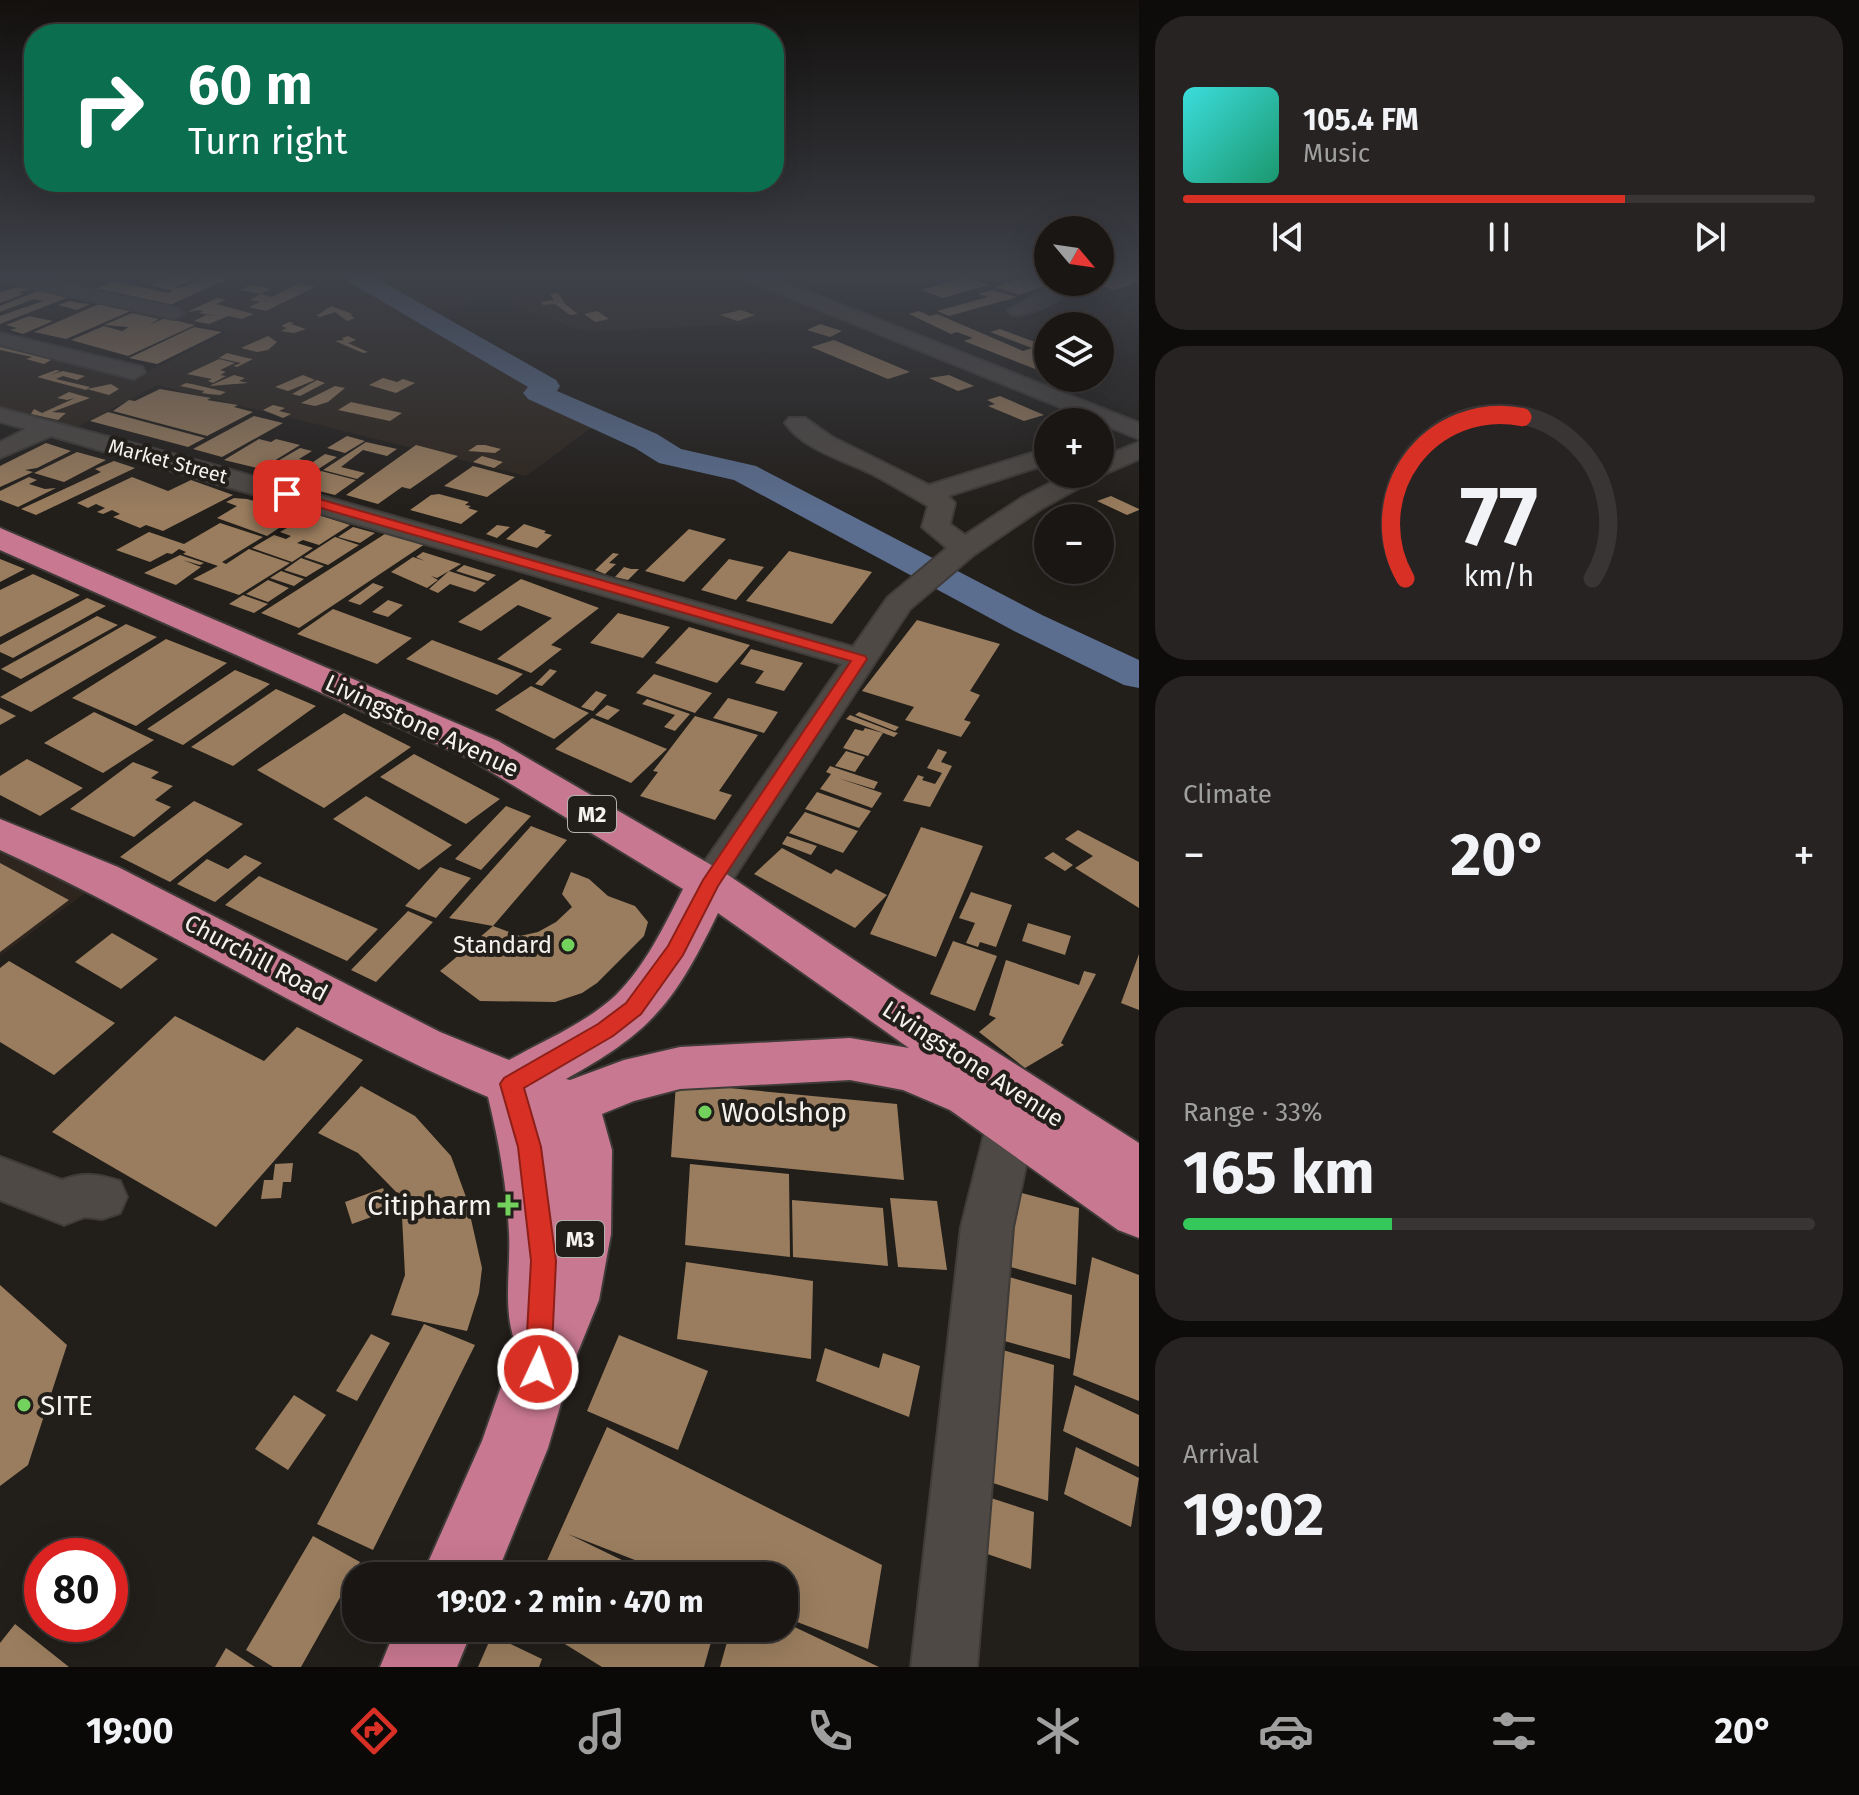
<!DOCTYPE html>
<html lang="en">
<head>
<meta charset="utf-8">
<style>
	:root { --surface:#1a1614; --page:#272322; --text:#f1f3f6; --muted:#9f9fa0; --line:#383534; --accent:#d93025 }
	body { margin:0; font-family:"Fira Sans",sans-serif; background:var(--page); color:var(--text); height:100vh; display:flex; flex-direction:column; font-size:30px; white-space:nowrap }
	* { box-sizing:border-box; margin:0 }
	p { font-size:26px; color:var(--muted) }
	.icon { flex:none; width:44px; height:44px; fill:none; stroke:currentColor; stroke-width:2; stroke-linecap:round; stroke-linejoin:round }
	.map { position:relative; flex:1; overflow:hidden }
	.details { display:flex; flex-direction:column; gap:16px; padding:16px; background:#0e0c0b; width:720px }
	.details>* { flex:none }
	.hud { position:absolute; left:24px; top:24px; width:760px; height:168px; border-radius:32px; box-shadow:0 8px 32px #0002,0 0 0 2px var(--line); background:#0b6e4f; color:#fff; overflow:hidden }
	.needle { width:52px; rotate:119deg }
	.controls { position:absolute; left:1034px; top:216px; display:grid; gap:16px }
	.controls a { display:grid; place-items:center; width:80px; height:80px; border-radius:50%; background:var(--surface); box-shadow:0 8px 32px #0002,0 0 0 2px var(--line); font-size:40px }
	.speed { position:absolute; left:24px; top:1538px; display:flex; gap:16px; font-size:40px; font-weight:700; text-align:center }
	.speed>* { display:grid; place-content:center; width:104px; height:104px; border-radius:50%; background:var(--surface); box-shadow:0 8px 32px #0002,0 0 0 2px var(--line); line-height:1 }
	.speed .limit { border:12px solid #d22; background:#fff; color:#111 }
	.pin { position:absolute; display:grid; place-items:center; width:68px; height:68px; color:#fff; margin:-34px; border-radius:16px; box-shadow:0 4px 12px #0006 }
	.me { position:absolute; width:88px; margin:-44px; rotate:3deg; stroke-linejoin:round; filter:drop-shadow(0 0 6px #0008) }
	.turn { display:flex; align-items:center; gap:28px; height:168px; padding:0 32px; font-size:36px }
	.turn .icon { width:104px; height:104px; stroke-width:2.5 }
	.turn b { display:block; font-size:56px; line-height:68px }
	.big { font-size:60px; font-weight:700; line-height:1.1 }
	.details .tile { flex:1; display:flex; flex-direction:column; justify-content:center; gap:12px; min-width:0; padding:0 28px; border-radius:32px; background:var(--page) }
	.details .dial { align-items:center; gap:0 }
	.dial svg { height:208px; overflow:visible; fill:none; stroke:var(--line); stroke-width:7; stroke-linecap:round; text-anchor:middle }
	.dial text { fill:var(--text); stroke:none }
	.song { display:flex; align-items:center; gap:24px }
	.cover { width:96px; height:96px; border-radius:12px; background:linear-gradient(135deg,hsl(180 70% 55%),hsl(160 70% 35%)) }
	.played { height:8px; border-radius:4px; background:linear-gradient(90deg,var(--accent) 70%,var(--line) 70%) }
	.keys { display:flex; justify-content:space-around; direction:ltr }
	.heat { display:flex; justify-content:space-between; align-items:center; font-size:44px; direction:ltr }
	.charge { height:12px; border-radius:6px; background:linear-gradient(90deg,#34c759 33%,var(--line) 0) }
	.trip { position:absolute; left:342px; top:1562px; width:456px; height:80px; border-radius:32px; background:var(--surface); box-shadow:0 8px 32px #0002,0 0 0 2px var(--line); font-weight:700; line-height:80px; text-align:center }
	.dock { display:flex; height:128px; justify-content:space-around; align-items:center; background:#0a0908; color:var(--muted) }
	.dock .icon { width:56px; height:56px }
	.dock .selected { color:var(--accent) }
	.dock b { font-size:36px; color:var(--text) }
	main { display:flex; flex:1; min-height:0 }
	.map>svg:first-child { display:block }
</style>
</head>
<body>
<main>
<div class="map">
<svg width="1139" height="1667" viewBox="0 0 1139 1667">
	<rect width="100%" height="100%" fill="#221e1a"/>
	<path fill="#2e261e" d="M239,277H737L838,319L587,332L522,310L507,297H486L432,313L603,419L526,476L157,385L70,431L0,412V344L5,342L139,376L228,332L140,312L157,304L170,308Z
		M0,838L96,885L0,956Z"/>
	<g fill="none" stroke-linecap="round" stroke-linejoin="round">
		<path fill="#5b6e8f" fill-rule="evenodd" d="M345,277H374L556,380L560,386L557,391L657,434L681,449L756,466L1042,615L1139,660V688L1124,685L1014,631L734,480L659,463L635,448L528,399L523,393L528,387L349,282Z"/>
	</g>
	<path fill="#9a7d5e" d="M169,277L199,278L174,287L180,288L206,277H232L170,305L95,289L113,281L169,293L173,291L150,285Z
		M966,277L988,285L943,298L921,290Z
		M1025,277L1048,285L1019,295L995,287Z
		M1100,277H1134L1139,282L1114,290L1092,283L1100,282Z
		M300,283L315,287L266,311L249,307L260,302L250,300L261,294L272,297Z
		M251,285L271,289L261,294L240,290Z
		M21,286L35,289L23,291L19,292L24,294L0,303V292Z
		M40,290L69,297L0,324V316L43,301L34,299L0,312V306Z
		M992,290L1017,297L949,316L937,311L988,297L978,294Z
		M558,293L565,304L578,314L570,315L555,304L543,305L541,302L554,300L550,294Z
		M217,298L226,300L216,304L254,314L242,319L228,316L209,324L194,321L206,315L217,316L199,313L203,311L200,310L187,312Z
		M70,301L79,303L90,304L77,310L58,305Z
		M99,304L131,311L66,339L34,332Z
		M331,306L353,314L350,315L355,318L347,321L335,312L317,318L320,316H316Z
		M741,310L755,315L738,321L720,315Z
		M597,311L609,319L595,322L584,314Z
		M919,311L930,316L937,314L1023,351L1032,348L990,332L1000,329L1043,345L1048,343V374L964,341L973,338L957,332L951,334L909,314Z
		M132,313L159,319L149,325L165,318L195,325L128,356L71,340L104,326L122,331L126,329L128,327L104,325Z
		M29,316L53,321L23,334L10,330L17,328L6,325Z
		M289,322L294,323L291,324L306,329L294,333L281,331L287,328L281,326Z
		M820,324L842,331L830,337L807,330Z
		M194,327L222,332L157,364L129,358Z
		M268,336L277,342L268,350L257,352L241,348Z
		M348,336L356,340L348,343L368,352L363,353L335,341L344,340L342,338Z
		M834,340L910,372L888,379L811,347Z
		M0,346L39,355L45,352L43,357L53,359L44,364L26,359L32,357L0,350Z
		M227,353L247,358L253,359L237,367L233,366L241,363L219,358Z
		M219,359L235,363L220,370L226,372L220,375L226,376L213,383L208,381L212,379L187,374Z
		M56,370L60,371L51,375L63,371L85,376L77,380L63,376L56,379L90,387L86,390L37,377Z
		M234,375L245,378L239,381L248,383L209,386Z
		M303,375L315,380L288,391L275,387Z
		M949,375L974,386L958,391L929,378Z
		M383,378L397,382L403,379L415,383L396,393L369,385Z
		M317,380L325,383L300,396L292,394Z
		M186,383L192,384L226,392L220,395L208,394L202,393L204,391L180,386Z
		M111,384L119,389L109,395L87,389Z
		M335,386L345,388L328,402L315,406L301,403Z
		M160,389L211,398L207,400L238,405L234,407L253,412L207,436L113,411L129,400L135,401Z
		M69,392L90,398L52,412L66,413L58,420L31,414L34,409L42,413L75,398L67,400L57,398Z
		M1000,396L1044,415L1024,421L988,406L995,404L987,400Z
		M351,402L402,413L390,421L338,410Z
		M273,405L285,408L279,411L291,414L283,418L263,410Z
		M108,412L205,438L188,447L90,421Z
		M254,416L283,423L222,457L193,449Z
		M347,436L365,441L345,453L327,448Z
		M259,439L271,442L276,439L300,445L261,469L224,460Z
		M366,442L397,449L387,456L363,450L341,467L365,473L357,479L323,470Z
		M46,443L71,451L37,468L25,470L33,472L0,487V466Z
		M416,445L458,456L410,489L402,487L378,504L346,495Z
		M477,445H485L501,449L495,453L468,451Z
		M300,448L312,451L299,459L313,462L325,454L337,457L303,479L264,469Z
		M77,452L106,460L64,482L34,473Z
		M482,456L503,462L494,468L473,462Z
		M114,461L135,468L36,515L21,509L101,472L95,469Z
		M473,466L515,477L487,497L444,486Z
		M321,471L356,480L335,495L299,486Z
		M29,477L37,480L29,484L45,489L56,488L18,507L0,500V491Z
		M132,477L168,491L191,480L233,495L163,531L146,525L140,528L113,517L120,514L112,510L103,514L97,512L105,508L96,504L88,508L77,503Z
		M439,494L469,502L465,505L471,506L468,508L478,511L461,524L410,510L431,495Z
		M1111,496L1139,509V510L1127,515L1097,501Z
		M234,498L247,499L300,514L267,536L217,518L237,506L226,502Z
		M312,513L350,525L319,545L303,540L297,543L313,548L292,562L252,548L274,535L286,539L291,536L280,532Z
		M220,523L263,537L222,562L226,564L249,549L290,563L239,595L193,579L218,566L183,554L186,552L179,549L172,554L167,553L150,562L116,550L149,532L184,544Z
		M524,524L546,531L544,533L552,535L537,548L506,539Z
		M497,525L510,527L497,538L486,534Z
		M353,527L375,533L360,543L338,537Z
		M689,529L726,539L684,582L645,571Z
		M388,532L425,544L299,628L261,613Z
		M335,537L359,545L328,565L304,557Z
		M789,551L872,572L832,624L746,601Z
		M423,552L461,564L437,578L431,576L438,580L427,588L391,572L413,557L425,561L416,557Z
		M613,553L619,554L609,563L616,564L605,574L595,570Z
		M180,555L204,563L200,565L183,560L201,567L176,585L144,573Z
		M301,558L324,566L306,577L284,570Z
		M0,559L25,569L0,582Z
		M729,559L764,567L736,600L701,590Z
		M464,565L496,575L488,581L456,571Z
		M624,567L631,569H639L628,580L615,577Z
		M281,571L304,579L294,586L270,578Z
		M449,571L486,583L475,592L450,584L438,593L429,589Z
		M33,574L80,595L0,637V590Z
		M521,579L599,608L551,645L562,649L531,673L497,659L552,618L518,605L481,631L458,622Z
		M268,580L289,588L268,602L246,594Z
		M373,583L384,587L360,605L348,601Z
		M243,595L268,604L254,613L229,604Z
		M87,598L106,606L13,658L0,652V645Z
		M388,600L403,605L388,617L372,612Z
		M333,609L412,638L377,664L297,634Z
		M618,613L670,627L643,658L590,643Z
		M97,616L118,625L21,679L1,669Z
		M917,620L1000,644L970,691L980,695L964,720L971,722L961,737L905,720L914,707L862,691Z
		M126,624L157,637L31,712L0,697Z
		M689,627L750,645L717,683L655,663Z
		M166,639L227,663L136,726L72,698Z
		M432,640L523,674L497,695L406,659Z
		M751,649L803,663L784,691L755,683L764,671L740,664Z
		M550,669L557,671L542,686L535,684Z
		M235,670L270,684L183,745L147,729Z
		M654,674L712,693L695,713L636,693Z
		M531,686L589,713L554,739L495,710Z
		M276,689L316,706L233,766L191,747Z
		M596,691L607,695L593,711L581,707Z
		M728,698L778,712L764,733L713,718Z
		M647,699L690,714L675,731L664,727L675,715L642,704Z
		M607,705L620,710L608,720L595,715Z
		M0,708L16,716L0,725Z
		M94,712L154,740L103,773L44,743Z
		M859,712L899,727L895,731L855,715Z
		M344,713L411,747L324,808L257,770Z
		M850,715L894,732L898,733L894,737L846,719Z
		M695,716L758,735L719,791L732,795L715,820L640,796L658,772L653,771Z
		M592,718L667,749L631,783L555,749Z
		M865,728L883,733L868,756L843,748L855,729L863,731Z
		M938,749L947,752L941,762L952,766L930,807L903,801L918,775L924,777L922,780L935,784L942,773L927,768Z
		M846,751L865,757L855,772L835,766Z
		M414,754L500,799L466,824L380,777Z
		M27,759L83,788L40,816L0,795V776Z
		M133,762L159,772L151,778L173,786L155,800L171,807L134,837L70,809Z
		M830,766L878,782L874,789L838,778L882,793L872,808L820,789L831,774L826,772Z
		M817,792L871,811L859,828L805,809Z
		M366,796L452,845L419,870L333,819Z
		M194,801L243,824L170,882L120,857Z
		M506,806L531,816L481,870L455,859Z
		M805,812L858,831L843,853L789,833Z
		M531,826L567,840L493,926L449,918Z
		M921,827L983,846L936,957L870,934Z
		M1078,830L1139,862V908L1075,868L1093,856L1065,839Z
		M787,836L817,846L811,855L782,844Z
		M782,848L831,874L836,869L887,895L855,928L754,874Z
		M1053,852L1073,865L1065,871L1044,858Z
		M245,855L262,863L215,902L177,884L207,859L228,869Z
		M0,863L69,900L0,952Z
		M440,867L471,878L436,918L405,906Z
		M571,872L589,879L608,896L635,906L648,922L644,936L597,983L582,993L555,1002L480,1001L440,971L493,926L520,936L538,932L556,922L572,907L562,894Z
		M259,876L378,929L347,961L225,905Z
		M971,892L1012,905L996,947L980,942L978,947L966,943L975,923L959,918Z
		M408,911L433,922L376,982L351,970Z
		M1028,923L1071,936L1065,955L1022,941Z
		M112,933L158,959L121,989L75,962Z
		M953,941L997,956L975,1011L930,994Z
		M1139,954V1010L1121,1003Z
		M1006,960L1079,985L1084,971L1096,974L1061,1043L1064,1045L1025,1068L979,1032L996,1018L989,1015Z
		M9,961L115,1023L54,1075L0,1042V968Z
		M175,1016L264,1061L297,1027L363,1060L216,1227L52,1132Z
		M676,1083L897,1104L904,1180L671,1157Z
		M361,1086L415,1116L451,1156L466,1197L482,1268L479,1293L467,1331L391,1315L405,1275L401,1197L358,1153L318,1133Z
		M293,1163L291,1182H283L281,1198L261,1199L264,1180H273L275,1164Z
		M690,1164L789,1174L790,1257L685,1245Z
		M383,1188L391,1210L352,1224L345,1202Z
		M1010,1190L1079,1208L1076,1285L1003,1265Z
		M890,1198L937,1201L947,1270L898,1267Z
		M792,1200L883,1208L888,1266L793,1257Z
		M1092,1257L1139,1275V1401L1073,1375Z
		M686,1262L813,1281L811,1359L677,1339Z
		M1002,1275L1072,1295L1070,1359L997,1339Z
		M0,1285L67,1345L28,1465L0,1486Z
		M424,1324L475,1345L373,1550L317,1524Z
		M371,1334L390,1343L357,1401L336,1391Z
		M619,1335L708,1371L678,1450L587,1411Z
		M986,1345L1054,1365L1048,1501L975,1477Z
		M825,1348L879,1368L883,1353L920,1366L909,1417L816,1381Z
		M1075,1385L1139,1415V1467L1063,1431Z
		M294,1395L326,1415L288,1470L255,1449Z
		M607,1427L882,1565L868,1649L784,1617V1576H676L568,1534L655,1576H540Z
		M1076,1447L1139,1478L1131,1527L1064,1494Z
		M963,1489L1034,1512L1031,1569L958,1544Z
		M313,1536L360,1562L301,1667H273L246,1650Z
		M784,1622L879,1667H720L731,1628H784Z
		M15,1624L69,1667H0V1643Z
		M539,1628H715L704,1667H602Z
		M492,1635L542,1659L539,1667H478Z
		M226,1648L255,1667H215Z"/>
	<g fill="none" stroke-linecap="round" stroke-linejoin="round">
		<g stroke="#3e3b38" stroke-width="4">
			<path id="minor" d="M0,277H35L174,307L184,313L174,319L10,283Z
				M745,277H771L1139,423V439L748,281Z
				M1059,282H1080C1068,297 1030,319 1011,314L1008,310Z
				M0,333L142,367L145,372L134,379L0,345Z
				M0,408L210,464L853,647L888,597L947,548L922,527L928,506C909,495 891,484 872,474C844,460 804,450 785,423L789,418H805L832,437L929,485L1048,448V464L948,496L955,503L950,524L965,535L1023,497L1068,474H1100V458L1139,442V459L1100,476L1041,509L975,554L910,609L723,894L709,898L695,894L689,884L842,664L51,436L0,458V442L26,429L0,422Z
				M1011,1103L1028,1109L1035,1123L1013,1227L977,1667H911L961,1227L987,1123L994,1109Z
				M0,1157L62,1180C84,1172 98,1174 120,1181L127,1197L120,1213L102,1219L85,1217L64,1225L0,1200Z"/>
		</g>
		<g stroke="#3e3b38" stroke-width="4">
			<path id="highway" d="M0,528L498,741L725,873L896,988L1139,1143V1238L1118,1230L950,1110L903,1090L850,1080L680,1089L634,1101L602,1114L612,1150L611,1234L599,1300L571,1369L548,1448L496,1576H422L482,1441L516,1344C502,1311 511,1269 509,1233C507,1187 499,1142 488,1097C320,1025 166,926 0,850V819L118,867L440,1032L509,1060C545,1040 586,1023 616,995C646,965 664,926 683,889L470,759L0,550ZM718,913L909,1048L850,1038L680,1047L624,1060L570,1080L566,1079C653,1031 675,1002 718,913Z
				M396,1628H473L457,1667H380Z"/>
		</g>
		<use href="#minor" fill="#4e4945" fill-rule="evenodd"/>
		<use href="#highway" fill="#c87891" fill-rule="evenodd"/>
	</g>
	<linearGradient id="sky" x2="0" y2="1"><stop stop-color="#13100e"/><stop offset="0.54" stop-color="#3e4149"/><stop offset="1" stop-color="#3e4149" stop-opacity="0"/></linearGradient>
	<rect width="1139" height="510" fill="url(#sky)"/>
	<path fill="#d93025" stroke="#8d1f18" stroke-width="2" d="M283,491H291L865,656L867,659L718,886L683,955L641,1014L613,1036L524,1088L541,1147L556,1261L551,1369L548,1379L538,1382L528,1379L525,1369L531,1261L518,1147L500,1084L504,1078L598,1024L626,1003L668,946L703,880L851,661L283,497Z"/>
	<g fill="#72d25d" stroke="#221e1a" stroke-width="3">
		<circle cx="568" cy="945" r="8"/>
		<circle cx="705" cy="1112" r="8"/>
		<path d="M504 1193h8v8h8v8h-8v8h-8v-8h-8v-8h8z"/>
		<circle cx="24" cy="1405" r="8"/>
	</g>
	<g text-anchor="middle" stroke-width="8" stroke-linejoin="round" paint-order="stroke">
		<g font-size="20" fill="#f4f1ee" stroke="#221e1a">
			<text transform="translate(168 461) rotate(15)" y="7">Market Street</text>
		</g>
		<g fill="#221e1a" stroke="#b5b2ae" stroke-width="2">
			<rect x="568" y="796" width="48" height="36" rx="6"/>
			<rect x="556" y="1221" width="48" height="36" rx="6"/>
		</g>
		<g font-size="22" font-weight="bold" fill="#f4f1ee">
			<text x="592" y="822">M2</text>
			<text x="580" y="1247">M3</text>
		</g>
		<g font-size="24" fill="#f4f1ee" stroke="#221e1a">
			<text transform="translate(422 726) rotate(25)" y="8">Livingstone Avenue</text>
			<text transform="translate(256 958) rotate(28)" y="8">Churchill Road</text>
			<text transform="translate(973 1064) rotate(33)" y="8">Livingstone Avenue</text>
		</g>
		<g font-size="24" fill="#f4f1ee" stroke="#221e1a" text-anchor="end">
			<text x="552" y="953">Standard</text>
		</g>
		<g font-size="28" fill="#f4f1ee" stroke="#221e1a" text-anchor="start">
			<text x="721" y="1122">Woolshop</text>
			<text x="492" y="1215" text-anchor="end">Citipharm</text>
			<text x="40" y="1415">SITE</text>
		</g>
	</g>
</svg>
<div class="controls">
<a><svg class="needle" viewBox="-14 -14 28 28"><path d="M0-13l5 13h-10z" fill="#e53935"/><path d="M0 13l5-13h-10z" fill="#9f9fa0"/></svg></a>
<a><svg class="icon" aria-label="layers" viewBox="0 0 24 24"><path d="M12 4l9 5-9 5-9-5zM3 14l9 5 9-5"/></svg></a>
<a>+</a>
<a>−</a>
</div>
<div class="speed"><div class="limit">80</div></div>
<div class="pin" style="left:287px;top:494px;background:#d93025"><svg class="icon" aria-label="arrive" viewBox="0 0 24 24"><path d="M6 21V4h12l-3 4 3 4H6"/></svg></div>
<svg class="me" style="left:538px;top:1369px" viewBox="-20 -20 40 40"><circle r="17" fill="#d93025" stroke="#fff" stroke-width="3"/><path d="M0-11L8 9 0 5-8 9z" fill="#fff"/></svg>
<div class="trip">19:02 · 2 min · 470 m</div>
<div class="hud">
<div class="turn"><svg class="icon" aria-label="right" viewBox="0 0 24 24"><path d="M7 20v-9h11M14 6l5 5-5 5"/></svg><div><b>60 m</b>Turn right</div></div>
</div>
</div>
<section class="details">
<div class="tile">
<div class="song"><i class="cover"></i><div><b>105.4 FM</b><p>Music</p></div></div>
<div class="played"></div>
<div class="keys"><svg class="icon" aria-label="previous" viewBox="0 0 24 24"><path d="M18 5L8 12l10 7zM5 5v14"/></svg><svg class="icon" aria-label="pause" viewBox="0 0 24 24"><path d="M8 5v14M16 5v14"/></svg><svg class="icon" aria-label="next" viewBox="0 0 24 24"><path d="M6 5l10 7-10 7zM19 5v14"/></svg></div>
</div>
<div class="tile dial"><svg viewBox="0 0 100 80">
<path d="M14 69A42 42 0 1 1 86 69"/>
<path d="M14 69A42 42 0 0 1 59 7" stroke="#d93025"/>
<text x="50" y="56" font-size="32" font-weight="700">77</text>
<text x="50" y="72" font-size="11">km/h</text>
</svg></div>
<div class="tile"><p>Climate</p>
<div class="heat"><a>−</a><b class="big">20°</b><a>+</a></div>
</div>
<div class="tile"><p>Range · 33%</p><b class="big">165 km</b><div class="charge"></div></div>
<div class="tile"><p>Arrival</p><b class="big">19:02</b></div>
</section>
</main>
<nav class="dock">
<b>19:00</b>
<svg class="icon selected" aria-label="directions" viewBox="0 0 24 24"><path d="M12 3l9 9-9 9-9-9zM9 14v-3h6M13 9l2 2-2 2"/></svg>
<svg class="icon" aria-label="music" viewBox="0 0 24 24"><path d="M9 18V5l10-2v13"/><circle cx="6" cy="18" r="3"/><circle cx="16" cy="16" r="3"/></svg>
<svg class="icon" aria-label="phone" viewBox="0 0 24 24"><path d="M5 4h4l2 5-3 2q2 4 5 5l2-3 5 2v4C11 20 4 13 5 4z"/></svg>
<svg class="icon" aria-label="climate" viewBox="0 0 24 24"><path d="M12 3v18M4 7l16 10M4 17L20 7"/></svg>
<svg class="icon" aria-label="car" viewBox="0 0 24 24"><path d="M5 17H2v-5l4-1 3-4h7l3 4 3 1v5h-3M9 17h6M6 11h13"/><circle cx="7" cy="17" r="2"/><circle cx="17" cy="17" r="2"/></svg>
<svg class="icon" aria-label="filters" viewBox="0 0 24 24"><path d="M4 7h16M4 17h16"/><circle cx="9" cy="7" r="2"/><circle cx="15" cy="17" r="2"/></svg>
<b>20°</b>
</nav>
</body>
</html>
